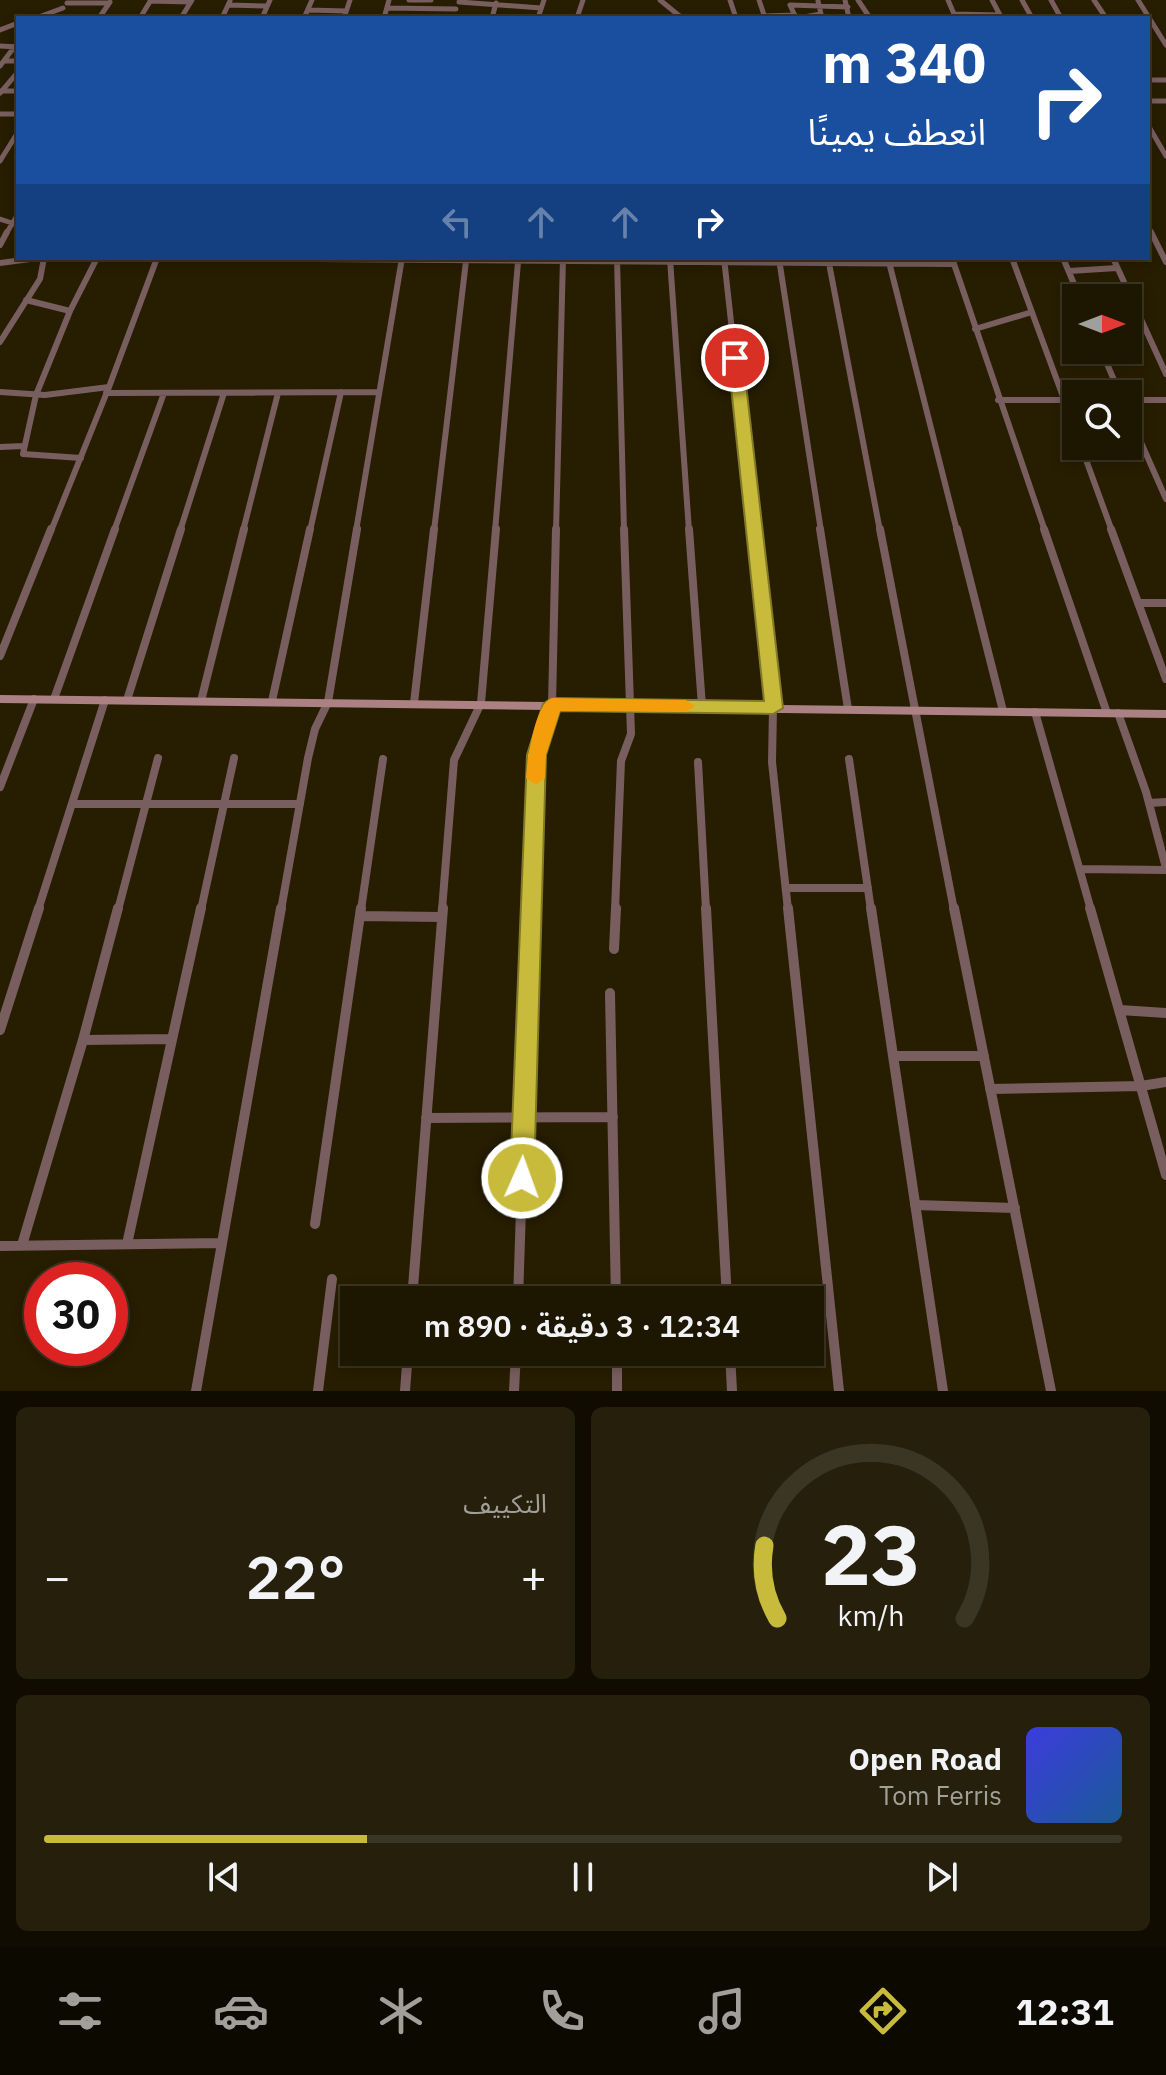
<!DOCTYPE html>
<html lang="ar">
<head>
<meta charset="utf-8">
<style>
	:root { --surface:#1d1601; --page:#251f0b; --text:#f1f3f6; --muted:#a09f99; --line:#3b3523; --accent:#c8bb3b }
	body { margin:0; font-family:"IBM Plex Sans","Noto Sans Arabic",sans-serif; background:var(--page); color:var(--text); direction:rtl; height:100vh; display:flex; flex-direction:column; font-size:30px; white-space:nowrap }
	* { box-sizing:border-box; margin:0 }
	p { font-size:26px; color:var(--muted) }
	.icon { flex:none; width:44px; height:44px; fill:none; stroke:currentColor; stroke-width:2; stroke-linecap:round; stroke-linejoin:round }
	.map { position:relative; height:1391px; overflow:hidden; direction:ltr }
	.details { display:flex; flex-direction:column; gap:16px; padding:16px; background:#100c01; flex:1 }
	.details>* { flex:none }
	.guide { position:absolute; left:16px; top:16px; width:1134px; height:244px; border-radius:0px; box-shadow:0 4px 12px #0003,0 0 0 2px var(--line); direction:rtl; background:#1a4fa0; color:#fff; overflow:hidden }
	.needle { width:52px; rotate:90deg }
	.controls { position:absolute; left:1062px; top:284px; display:grid; gap:16px }
	.controls a { display:grid; place-items:center; width:80px; height:80px; border-radius:0px; background:var(--surface); box-shadow:0 4px 12px #0003,0 0 0 2px var(--line); font-size:40px }
	.speed { position:absolute; left:24px; top:1262px; display:flex; gap:16px; font-size:40px; font-weight:700; text-align:center }
	.speed>* { display:grid; place-content:center; width:104px; height:104px; border-radius:50%; background:var(--surface); box-shadow:0 4px 12px #0003,0 0 0 2px var(--line); line-height:1 }
	.speed .limit { border:12px solid #d22; background:#fff; color:#111 }
	.pin { position:absolute; display:grid; place-items:center; width:68px; height:68px; color:#fff; margin:-34px; border:4px solid #fff; border-radius:50%; box-shadow:0 2px 8px #0007 }
	.me { position:absolute; width:88px; margin:-44px; rotate:2deg; stroke-linejoin:round; filter:drop-shadow(0 0 6px #0008) }
	.turn { display:flex; align-items:center; gap:28px; height:168px; padding:0 32px; font-size:36px }
	.turn .icon { width:104px; height:104px; stroke-width:2.5 }
	.turn b { display:block; font-size:56px; line-height:68px }
	.lanes { display:flex; align-items:center; height:76px; padding:0 32px; background:#0003; justify-content:center; gap:40px; direction:ltr }
	.lanes .off { opacity:.35 }
	.big { font-size:60px; font-weight:600; line-height:1.1 }
	.details .tile { flex:1; display:flex; flex-direction:column; justify-content:center; gap:12px; min-width:0; padding:0 28px; border-radius:12px; background:var(--page) }
	.details .dial { align-items:center; gap:0 }
	.dial svg { height:208px; overflow:visible; fill:none; stroke:var(--line); stroke-width:7; stroke-linecap:round; text-anchor:middle }
	.dial text { fill:var(--text); stroke:none }
	.song { display:flex; align-items:center; gap:24px }
	.cover { width:96px; height:96px; border-radius:12px; background:linear-gradient(135deg,hsl(240 70% 55%),hsl(210 70% 35%)) }
	.played { height:8px; border-radius:4px; background:linear-gradient(90deg,var(--accent) 30%,var(--line) 30%) }
	.keys { display:flex; justify-content:space-around; direction:ltr }
	.heat { display:flex; justify-content:space-between; align-items:center; font-size:44px; direction:ltr }
	.details .tiles { flex:1; display:grid; gap:16px; grid-template-columns:1fr 1fr }
	.tile:last-child { grid-column:span 2 }
	.trip { position:absolute; left:340px; top:1286px; width:484px; height:80px; border-radius:0px; background:var(--surface); box-shadow:0 4px 12px #0003,0 0 0 2px var(--line); font-weight:600; line-height:80px; text-align:center; direction:rtl }
	.tab-bar { display:flex; height:128px; justify-content:space-around; align-items:center; background:#0c0900; color:var(--muted) }
	.tab-bar .icon { width:56px; height:56px }
	.tab-bar .current { color:var(--accent) }
	.tab-bar b { font-size:36px; color:var(--text) }
	.map>svg:first-child { display:block }
</style>
</head>
<body>
<div class="map">
<svg width="1166" height="1391" viewBox="0 0 1166 1391">
	<rect width="100%" height="100%" fill="#271d01"/>
	<g fill="none" stroke-linecap="round" stroke-linejoin="round">
		<path stroke="#795e5f" stroke-width="5" d="M409,0H431
			M660,0L682,18
			M730,0L736,18
			M759,0L765,18
			M845,0L849,18
			M858,0L870,18
			M948,0L954,14L1000,15
			M992,0L1001,17
			M1022,0L1032,18
			M1051,0L1061,18
			M1094,0L1106,18
			M1138,0L1166,45
			M150,1L191,2
			M459,2L541,8
			M67,3H109
			M228,5L267,6
			M387,8L456,9
			M308,10L346,11
			M764,16L795,15
			M36,18L63,8
			M99,18L110,2
			M140,18L151,0
			M181,18L192,0
			M222,18L230,1
			M262,18L270,0
			M304,18L312,0
			M344,18L350,0
			M384,18L389,0
			M492,18L496,3
			M538,18L544,0
			M577,18L583,0
			M796,18L790,5L848,7
			M798,18L821,14L818,1
			M0,30L18,23
			M0,46L18,47
			M4,61H18
			M0,66L15,46
			M1148,80H1166
			M0,91H18
			M0,93L18,72
			M1148,101H1166
			M0,114H18
			M1148,125L1166,156
			M0,161L18,132
			M0,219L12,223
			M1148,227L1152,234
			M6,234L18,214"/>
		<path stroke="#795e5f" stroke-width="6" d="M1151,232L1166,262
			M0,245L7,232
			M197,258L954,264
			M724,258L754,531
			M828,258L880,531
			M888,258L957,531
			M952,258L1045,531
			M1012,258L1076,432
			M1063,258L1080,298
			M1113,258L1166,374
			M617,259L624,531
			M670,259L689,531
			M779,259L821,531
			M0,263L38,258
			M1069,271L1117,268
			M26,300L70,311L36,395L23,454L81,458
			M70,311L97,258
			M975,329L1032,312
			M0,342L40,279L44,258
			M1101,350L1120,394
			M109,387L157,258
			M0,392L45,395L109,387L51,531
			M106,393L378,392
			M998,400H1076
			M1128,400H1166
			M1128,413L1166,499
			M1081,446L1112,531
			M0,447L24,446
			M114,531L164,393
			M180,531L224,393
			M243,531L278,393
			M310,531L341,392
			M356,531L402,258
			M434,531L466,261
			M495,531L518,262
			M556,531L563,258"/>
		<path stroke="#795e5f" stroke-width="8" d="M689,529L702,706
			M754,529L773,708L772,762L788,910
			M820,529L848,709
			M880,529L954,910
			M957,529L1003,711
			M1044,529L1107,713
			M1111,529L1166,679
			M1138,603H1166
			M0,656L51,529
			M54,699L115,529
			M127,700L181,529
			M201,701L244,529
			M272,701L310,529
			M414,703L434,529
			M1035,712L1091,910
			M1118,713L1146,792L1166,868
			M849,759L871,910
			M698,762L706,910
			M0,787L34,699
			M1149,803L1166,802
			M72,804H300
			M1080,869L1166,870
			M786,888H868
			M38,910L105,700
			M118,910L158,758
			M201,910L234,758
			M281,910L308,758L315,729L328,702L357,529
			M361,910L383,759
			M442,910L454,760L481,703L496,529
			M531,910L536,755L552,704L556,529
			M615,910L621,761L631,734L624,529"/>
		<path stroke="#795e5f" stroke-width="10" d="M706,908L727,1300
			M788,908L839,1391
			M871,908L943,1391
			M954,908L1051,1391
			M1090,908L1166,1175
			M360,916L442,917
			M614,949L616,908
			M610,993L616,1300
			M1120,1010L1166,1013
			M0,1030L39,908
			M83,1040L172,1039
			M893,1056H984
			M990,1089L1141,1086L1166,1082
			M426,1118L613,1117
			M915,1205L1015,1208
			M315,1224L361,908
			M127,1244L201,908
			M22,1245L83,1040L118,908
			M0,1246L222,1243
			M412,1300L443,908
			M518,1300L531,908
			M617,1352V1391
			M730,1352L732,1391
			M196,1391L281,908
			M318,1391L332,1279
			M405,1391L408,1352
			M514,1391L516,1352"/>
		<path fill="#ac8184" fill-rule="evenodd" d="M0,695L1166,710V718L0,703Z"/>
	</g>
	<path fill="#c8bb3b" stroke="#827a26" stroke-width="2" d="M735,354L743,358L783,708L773,714L560,711L546,755L534,1178L530,1186L522,1189L513,1186L510,1178L527,755L543,704L552,698L764,701L728,358Z"/>
	<path fill="#f59e0b" d="M552,698L686,700L695,706L686,712L560,711L546,755L545,778L536,785L526,778C527,761 535,703 552,698Z"/>
</svg>
<div class="controls">
<a><svg class="needle" viewBox="-14 -14 28 28"><path d="M0-13l5 13h-10z" fill="#e53935"/><path d="M0 13l5-13h-10z" fill="#a09f99"/></svg></a>
<a><svg class="icon" aria-label="search" viewBox="0 0 24 24"><circle cx="10" cy="10" r="6"/><path d="M15 15l6 6"/></svg></a>
</div>
<div class="speed"><div class="limit">30</div></div>
<div class="pin" style="left:735px;top:358px;background:#d93025"><svg class="icon" aria-label="arrive" viewBox="0 0 24 24"><path d="M6 21V4h12l-3 4 3 4H6"/></svg></div>
<svg class="me" style="left:522px;top:1178px" viewBox="-20 -20 40 40"><circle r="17" fill="#c8bb3b" stroke="#fff" stroke-width="3"/><path d="M0-11L8 9 0 5-8 9z" fill="#fff"/></svg>
<div class="trip">12:34 · 3 دقيقة · 890 m</div>
<div class="guide">
<div class="turn"><svg class="icon" aria-label="right" viewBox="0 0 24 24"><path d="M7 20v-9h11M14 6l5 5-5 5"/></svg><div><b>340 m</b>انعطف يمينًا</div></div>
<div class="lanes"><svg class="icon off" aria-label="left" viewBox="0 0 24 24"><path d="M17 20v-9H6M10 6l-5 5 5 5"/></svg><svg class="icon off" aria-label="ahead" viewBox="0 0 24 24"><path d="M12 20V5M6 11l6-6 6 6"/></svg><svg class="icon off" aria-label="ahead" viewBox="0 0 24 24"><path d="M12 20V5M6 11l6-6 6 6"/></svg><svg class="icon" aria-label="right" viewBox="0 0 24 24"><path d="M7 20v-9h11M14 6l5 5-5 5"/></svg></div>
</div>
</div>
<section class="details">
<div class="tiles">
<div class="tile dial"><svg viewBox="0 0 100 80">
<path d="M14 69A42 42 0 1 1 86 69"/>
<path d="M14 69A42 42 0 0 1 9 41" stroke="#c8bb3b"/>
<text x="50" y="56" font-size="32" font-weight="700">23</text>
<text x="50" y="72" font-size="11">km/h</text>
</svg></div>
<div class="tile"><p>التكييف</p>
<div class="heat"><a>−</a><b class="big">22°</b><a>+</a></div>
</div>
<div class="tile">
<div class="song"><i class="cover"></i><div><b>Open Road</b><p>Tom Ferris</p></div></div>
<div class="played"></div>
<div class="keys"><svg class="icon" aria-label="previous" viewBox="0 0 24 24"><path d="M18 5L8 12l10 7zM5 5v14"/></svg><svg class="icon" aria-label="pause" viewBox="0 0 24 24"><path d="M8 5v14M16 5v14"/></svg><svg class="icon" aria-label="next" viewBox="0 0 24 24"><path d="M6 5l10 7-10 7zM19 5v14"/></svg></div>
</div>
</div>
</section>
<nav class="tab-bar">
<b>12:31</b>
<svg class="icon current" aria-label="directions" viewBox="0 0 24 24"><path d="M12 3l9 9-9 9-9-9zM9 14v-3h6M13 9l2 2-2 2"/></svg>
<svg class="icon" aria-label="music" viewBox="0 0 24 24"><path d="M9 18V5l10-2v13"/><circle cx="6" cy="18" r="3"/><circle cx="16" cy="16" r="3"/></svg>
<svg class="icon" aria-label="phone" viewBox="0 0 24 24"><path d="M5 4h4l2 5-3 2q2 4 5 5l2-3 5 2v4C11 20 4 13 5 4z"/></svg>
<svg class="icon" aria-label="climate" viewBox="0 0 24 24"><path d="M12 3v18M4 7l16 10M4 17L20 7"/></svg>
<svg class="icon" aria-label="car" viewBox="0 0 24 24"><path d="M5 17H2v-5l4-1 3-4h7l3 4 3 1v5h-3M9 17h6M6 11h13"/><circle cx="7" cy="17" r="2"/><circle cx="17" cy="17" r="2"/></svg>
<svg class="icon" aria-label="filters" viewBox="0 0 24 24"><path d="M4 7h16M4 17h16"/><circle cx="9" cy="7" r="2"/><circle cx="15" cy="17" r="2"/></svg>
</nav>
</body>
</html>
